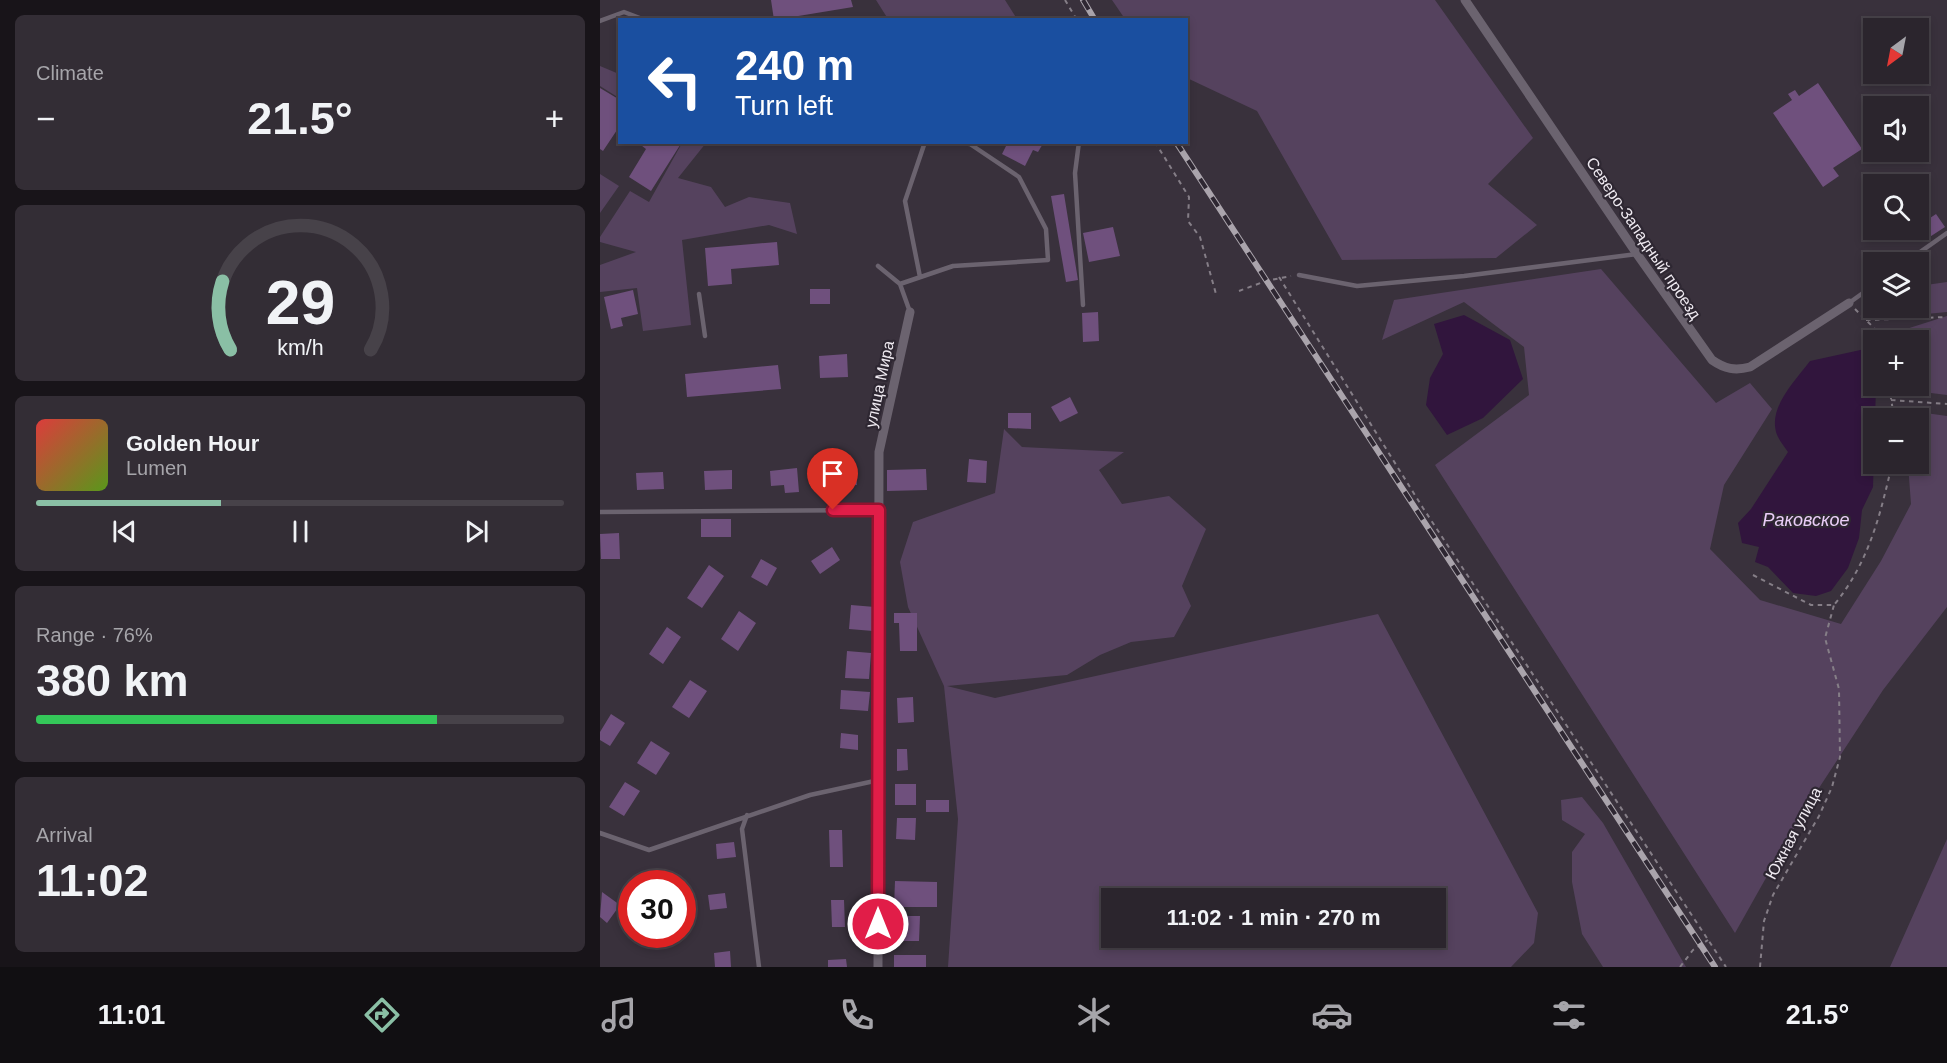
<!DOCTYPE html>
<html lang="en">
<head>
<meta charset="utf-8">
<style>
	:root { --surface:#2b252d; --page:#332d35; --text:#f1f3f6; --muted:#a6a5aa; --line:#474249; --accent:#8abfa5 }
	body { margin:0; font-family:Arial,sans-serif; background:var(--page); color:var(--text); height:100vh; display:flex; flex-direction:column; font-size:22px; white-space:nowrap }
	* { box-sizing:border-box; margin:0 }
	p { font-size:20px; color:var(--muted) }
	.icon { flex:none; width:33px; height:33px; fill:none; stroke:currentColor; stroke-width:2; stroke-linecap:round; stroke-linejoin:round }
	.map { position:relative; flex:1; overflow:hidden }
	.panel { display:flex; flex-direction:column; gap:15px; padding:15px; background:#181419; width:600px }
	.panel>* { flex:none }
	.guide { position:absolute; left:18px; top:18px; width:570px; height:126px; border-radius:0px; box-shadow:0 3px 9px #0003,0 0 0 2px var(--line); background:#1a4fa0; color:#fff; overflow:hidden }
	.needle { width:39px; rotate:212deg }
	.fabs { position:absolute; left:1263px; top:18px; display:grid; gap:12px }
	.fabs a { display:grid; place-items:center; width:66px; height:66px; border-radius:0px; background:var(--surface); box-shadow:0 3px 9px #0003,0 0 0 2px var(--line); font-size:30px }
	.speed { position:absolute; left:18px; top:870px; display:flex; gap:12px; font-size:30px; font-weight:700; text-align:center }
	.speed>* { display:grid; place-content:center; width:78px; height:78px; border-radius:50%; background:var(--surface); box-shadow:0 3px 9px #0003,0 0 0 2px var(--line); line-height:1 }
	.speed .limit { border:9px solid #d22; background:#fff; color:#111 }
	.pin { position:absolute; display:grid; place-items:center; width:51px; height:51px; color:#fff; margin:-62px -26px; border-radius:50% 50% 50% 0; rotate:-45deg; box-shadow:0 0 6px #0007 }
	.pin .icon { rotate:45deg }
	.me { position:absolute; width:66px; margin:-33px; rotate:0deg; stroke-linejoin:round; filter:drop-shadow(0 0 4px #0008) }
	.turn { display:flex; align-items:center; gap:21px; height:126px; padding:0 18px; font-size:27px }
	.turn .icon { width:78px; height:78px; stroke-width:2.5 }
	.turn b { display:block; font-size:42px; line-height:51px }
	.big { font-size:45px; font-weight:700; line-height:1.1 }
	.panel .tile { flex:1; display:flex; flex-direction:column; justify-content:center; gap:9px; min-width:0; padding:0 21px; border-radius:9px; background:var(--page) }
	.panel .dial { align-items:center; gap:0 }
	.dial svg { height:156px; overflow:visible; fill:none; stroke:var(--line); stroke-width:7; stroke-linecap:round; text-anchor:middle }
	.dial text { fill:var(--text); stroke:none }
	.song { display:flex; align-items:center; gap:18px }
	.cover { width:72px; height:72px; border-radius:9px; background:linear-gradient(135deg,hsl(0 70% 55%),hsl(90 70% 35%)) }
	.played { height:6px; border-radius:3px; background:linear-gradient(90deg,var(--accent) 35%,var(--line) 35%) }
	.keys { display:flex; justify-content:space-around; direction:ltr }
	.heat { display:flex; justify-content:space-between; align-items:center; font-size:33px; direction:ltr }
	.charge { height:9px; border-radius:4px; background:linear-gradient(90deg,#34c759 76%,var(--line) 0) }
	.trip { position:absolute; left:501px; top:888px; width:345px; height:60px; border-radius:0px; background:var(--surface); box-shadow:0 3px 9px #0003,0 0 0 2px var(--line); font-weight:700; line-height:60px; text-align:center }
	.tabs { display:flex; height:96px; justify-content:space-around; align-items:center; background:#110f12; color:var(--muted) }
	.tabs .icon { width:42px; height:42px }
	.tabs .active { color:var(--accent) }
	.tabs b { font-size:27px; color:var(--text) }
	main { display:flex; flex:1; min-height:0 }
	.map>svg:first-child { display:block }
</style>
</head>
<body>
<main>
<section class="panel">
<div class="tile"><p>Climate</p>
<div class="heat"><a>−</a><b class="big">21.5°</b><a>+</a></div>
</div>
<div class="tile dial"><svg viewBox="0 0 100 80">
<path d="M14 69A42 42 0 1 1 86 69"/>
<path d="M14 69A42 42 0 0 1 10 34" stroke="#8abfa5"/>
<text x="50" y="56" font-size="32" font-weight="700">29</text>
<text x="50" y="72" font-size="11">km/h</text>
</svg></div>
<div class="tile">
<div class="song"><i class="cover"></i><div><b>Golden Hour</b><p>Lumen</p></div></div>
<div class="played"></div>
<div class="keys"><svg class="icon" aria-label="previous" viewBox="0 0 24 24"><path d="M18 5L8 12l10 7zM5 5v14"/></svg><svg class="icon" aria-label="pause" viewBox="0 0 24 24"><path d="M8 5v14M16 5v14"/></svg><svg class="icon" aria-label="next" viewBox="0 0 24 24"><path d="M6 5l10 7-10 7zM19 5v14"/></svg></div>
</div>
<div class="tile"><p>Range · 76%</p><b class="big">380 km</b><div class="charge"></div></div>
<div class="tile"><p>Arrival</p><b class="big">11:02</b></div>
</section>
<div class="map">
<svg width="1347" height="967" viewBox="0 0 1347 967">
	<rect width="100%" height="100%" fill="#39313c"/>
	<path fill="#55425e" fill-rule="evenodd" d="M276,0H405L417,19H288Z
		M512,0H835L933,138L888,184L937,225L896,258L742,260L657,111L587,78L586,20L525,19Z
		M0,66L19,74V98L0,86Z
		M82,143H106L78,178L111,187L125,207L149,197L190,203L197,234L169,225L82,240L91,325L43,331L37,288L0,292V265L36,252L0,242V237L30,191L49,202Z
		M0,174L19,186L0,213Z
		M1001,269L1116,403L1150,383L1172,409L1124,485L1110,549L1160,600L1241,624L1281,561L1311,504L1308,464H1318V418H1305L1304,410L1347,416V607L1283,690L1202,814L1135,933L835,465L929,395L924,347L864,302L782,340L794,300Z
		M1347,282V312L1295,317L1282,308H1318L1319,286Z
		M1347,316V395L1307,390L1306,386H1318V340H1300V331Z
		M404,429L422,447L524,452L499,470L522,504L569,496L606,529L582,586L591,606L574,637L531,642L500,655L467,675L347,686L395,698L778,614L938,913L934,943L911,967H348L358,819L344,686L308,607L300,562L313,522L395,493ZM512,898H836V938H512Z
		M982,797L1003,823L1086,967H1003L982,934L972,882V852L985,834L962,820L961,800Z
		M1347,839V967H1290Z"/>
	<path fill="#31153d" d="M864,315L910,340L923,379L883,418L847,435L826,405L830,378L843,354L834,324Z
		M1265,349L1273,363L1274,386H1276L1273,487L1262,510L1259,538L1248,568L1231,591L1216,596L1193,593L1168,567L1155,562L1159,547L1142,543L1138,523L1151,509L1188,452C1184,446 1178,439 1176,432C1169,406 1196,380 1210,361Z"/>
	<path fill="#6f507d" d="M171,0H251L253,7L174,20Z
		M1218,83L1262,149L1233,168L1239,176L1223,187L1173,113L1192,100L1188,94L1195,90L1199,96Z
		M0,88L20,100V132L17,130L3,151L0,149Z
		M37,142H82L51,191L29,177L46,149Z
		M408,142H444L438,152L433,150L425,166L402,154Z
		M464,194L478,280L466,282L451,196Z
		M1336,214L1345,227L1325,240L1318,226Z
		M513,227L520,256L489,262L483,233Z
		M177,242L179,265L131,269L132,284L108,286L105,248Z
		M210,289H230V304H210Z
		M33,290L38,314L21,318L23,326L11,329L4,297Z
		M498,312L499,341L483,342L482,313Z
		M247,354L248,377L220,378L219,356Z
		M178,365L181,389L87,397L85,374Z
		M470,397L478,413L460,422L451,407Z
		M408,413H431V429L408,428Z
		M369,459L387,461L386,483L367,482Z
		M256,466L257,485L227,487L226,468Z
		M197,468L199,492L185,493L184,485L171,486L170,471Z
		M326,469L327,490L287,491V470Z
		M132,470V489L105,490L104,471Z
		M63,472L64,489L37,490L36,473Z
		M101,519H131V537H101Z
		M19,533L20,559H1L0,534Z
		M232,547L240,560L220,574L211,561Z
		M161,559L177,568L167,586L151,577Z
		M109,565L124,576L102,608L87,598Z
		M251,605L275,607L273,631L249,629Z
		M139,611L156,623L138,651L121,639Z
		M294,613H317V651H300L299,623H294Z
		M67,627L81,637L63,664L49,654Z
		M247,651L271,653L269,679L245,678Z
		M90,680L107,691L89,718L72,707Z
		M241,690L270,692L268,711L240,709Z
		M313,697L314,722L298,723L297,698Z
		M11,714L25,723L10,746L0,740V732Z
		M241,733L258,735V750L240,748Z
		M51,741L70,753L56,775L37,763Z
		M297,749H307L308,770L297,771Z
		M25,782L40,791L24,816L9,807Z
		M295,784H316V805H295Z
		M326,800H349V812H326Z
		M297,818H316L315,840L296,839Z
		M229,830H242L243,867H230Z
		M134,842L136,857L117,859L116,844Z
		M295,881L337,882V907H294Z
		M2,892L20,905L7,923L0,917Z
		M125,893L127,908L110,910L108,895Z
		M231,900H244L245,927H232Z
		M294,916H320L319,941H293Z
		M130,951L131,967H115L114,953Z
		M294,955H326V967H294Z
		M246,959L247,967H228V960Z"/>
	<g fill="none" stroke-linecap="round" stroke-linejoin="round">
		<path stroke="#857e87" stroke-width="2" stroke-dasharray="4.5 4.5" stroke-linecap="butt" d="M465,0L477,20
			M555,142L589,197L588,221L600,237L616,294
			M679,277L823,508L1126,967
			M639,291L666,281L691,276
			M1255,309L1286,340
			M1266,320L1347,317
			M1289,386L1293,411L1289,418
			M1291,400L1347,404
			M1153,575L1211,605H1234C1269,562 1280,516 1292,464
			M1080,967L1093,950L1108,940
			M1160,967L1164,921L1173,895L1219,816L1232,787L1240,757L1239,689L1225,638L1234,605"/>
		<path stroke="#6b636f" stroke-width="4.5" d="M0,21L24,12L45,20
			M479,142L475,173L483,305
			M1306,262L1347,233
			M278,266L300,284L310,312
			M699,275L757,286L864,276L1037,254
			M320,277L305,201L325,142
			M300,284L353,266L448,260L446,229L419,177L370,144L354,142
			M99,294L105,336
			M1249,303L1274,285
			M0,512L279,510
			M147,815L142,829L159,967
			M0,833L49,850L210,795L279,780"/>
		<path stroke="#6b636f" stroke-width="9" d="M865,0L1037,254L1112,360C1125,369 1135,371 1150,367L1249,303
			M278,967L279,452L310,312"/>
		<g stroke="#aaa4ac" stroke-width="6">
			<path id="rail" d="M483,0L495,20
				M576,142L1115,967"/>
		</g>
		<use href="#rail" stroke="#2e2732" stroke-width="4" stroke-dasharray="11" stroke-linecap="butt"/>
	</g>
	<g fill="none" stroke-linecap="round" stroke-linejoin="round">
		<g stroke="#92132f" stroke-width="15">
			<path id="route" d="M233,510H279L278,924"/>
		</g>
		<use href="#route" stroke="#e11d48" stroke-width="10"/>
	</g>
	<g text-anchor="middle" stroke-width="4.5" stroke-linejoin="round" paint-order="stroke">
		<g font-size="16" fill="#efeaf1" stroke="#2e2732">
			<text transform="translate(1044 238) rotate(56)" y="6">Северо-Западный проезд</text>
			<text transform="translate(279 384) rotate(-78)" y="6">улица Мира</text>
			<text transform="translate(1193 833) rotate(-62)" y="6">Южная улица</text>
		</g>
		<g font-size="18" font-style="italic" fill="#eacef8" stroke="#2e2732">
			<text x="1206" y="526">Раковское</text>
		</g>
	</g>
</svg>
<div class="fabs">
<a><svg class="needle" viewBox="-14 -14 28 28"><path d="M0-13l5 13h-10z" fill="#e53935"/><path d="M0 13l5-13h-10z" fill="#a6a5aa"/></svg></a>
<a><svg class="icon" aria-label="sound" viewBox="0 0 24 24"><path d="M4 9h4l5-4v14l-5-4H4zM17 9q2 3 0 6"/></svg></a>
<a><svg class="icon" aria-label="search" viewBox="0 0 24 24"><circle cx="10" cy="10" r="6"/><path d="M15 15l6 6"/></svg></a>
<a><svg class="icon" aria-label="layers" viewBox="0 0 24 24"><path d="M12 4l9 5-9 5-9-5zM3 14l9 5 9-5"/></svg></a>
<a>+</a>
<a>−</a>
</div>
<div class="speed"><div class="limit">30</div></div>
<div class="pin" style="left:233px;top:510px;background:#d93025"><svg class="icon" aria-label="arrive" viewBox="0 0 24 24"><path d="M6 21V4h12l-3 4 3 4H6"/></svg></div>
<svg class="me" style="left:278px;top:924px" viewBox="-20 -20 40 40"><circle r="17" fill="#e11d48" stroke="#fff" stroke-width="3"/><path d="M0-11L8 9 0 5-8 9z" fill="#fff"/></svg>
<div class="trip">11:02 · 1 min · 270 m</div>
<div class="guide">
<div class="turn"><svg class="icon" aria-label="left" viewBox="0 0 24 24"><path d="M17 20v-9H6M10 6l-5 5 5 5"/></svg><div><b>240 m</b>Turn left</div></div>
</div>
</div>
</main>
<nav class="tabs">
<b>11:01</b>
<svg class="icon active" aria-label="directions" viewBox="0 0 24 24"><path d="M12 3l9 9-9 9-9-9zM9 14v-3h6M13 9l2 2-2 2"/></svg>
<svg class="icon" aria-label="music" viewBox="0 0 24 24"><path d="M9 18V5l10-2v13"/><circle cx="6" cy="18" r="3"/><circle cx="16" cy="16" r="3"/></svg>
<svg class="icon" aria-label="phone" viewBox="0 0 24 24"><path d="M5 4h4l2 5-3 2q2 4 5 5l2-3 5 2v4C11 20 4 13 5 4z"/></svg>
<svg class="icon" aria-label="climate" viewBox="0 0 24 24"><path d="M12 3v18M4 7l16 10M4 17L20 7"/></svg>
<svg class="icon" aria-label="car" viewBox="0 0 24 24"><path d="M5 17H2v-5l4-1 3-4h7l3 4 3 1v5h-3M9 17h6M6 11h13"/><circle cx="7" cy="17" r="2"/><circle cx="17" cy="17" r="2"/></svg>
<svg class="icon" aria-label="filters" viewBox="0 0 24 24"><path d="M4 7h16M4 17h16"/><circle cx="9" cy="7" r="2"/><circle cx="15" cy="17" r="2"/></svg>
<b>21.5°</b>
</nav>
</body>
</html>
